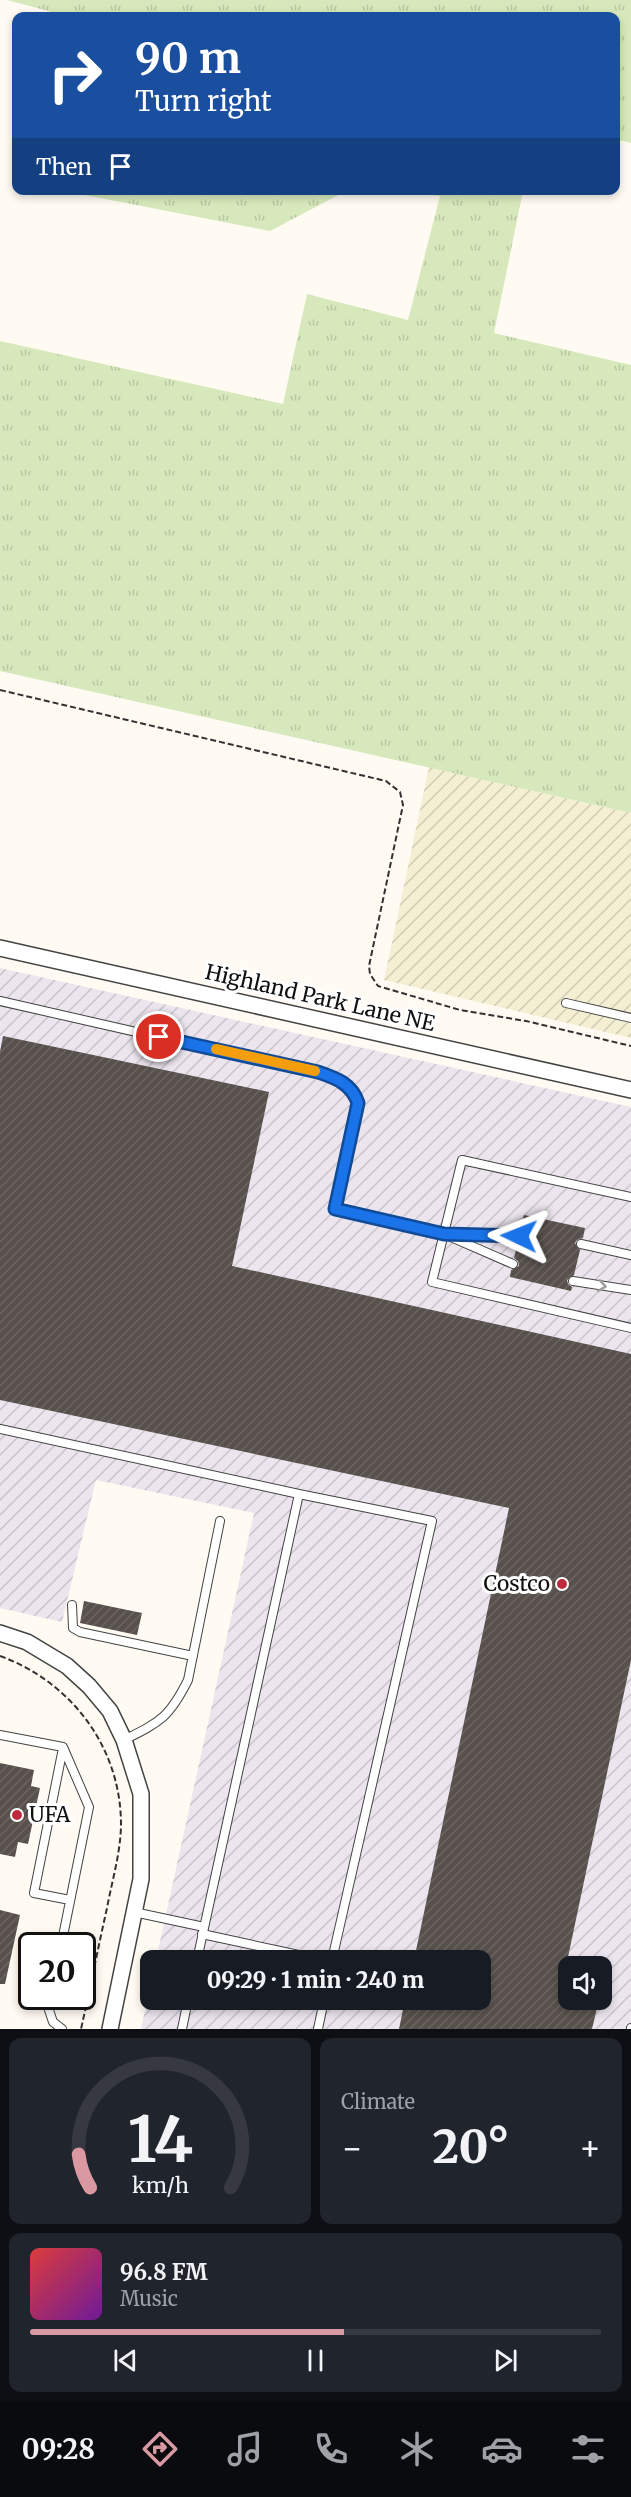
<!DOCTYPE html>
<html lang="en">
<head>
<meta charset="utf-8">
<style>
	:root { --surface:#171b24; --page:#20242c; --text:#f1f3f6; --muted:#9ea1a6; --line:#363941; --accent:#da99a2 }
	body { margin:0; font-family:Merriweather,serif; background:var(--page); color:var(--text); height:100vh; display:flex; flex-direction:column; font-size:22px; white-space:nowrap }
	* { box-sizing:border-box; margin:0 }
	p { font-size:20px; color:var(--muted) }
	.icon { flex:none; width:33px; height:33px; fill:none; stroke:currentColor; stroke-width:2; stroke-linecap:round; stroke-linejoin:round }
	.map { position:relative; height:2029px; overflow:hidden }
	.side { display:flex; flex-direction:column; gap:9px; padding:9px; background:#0d0f14; flex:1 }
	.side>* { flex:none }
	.guide { position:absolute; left:12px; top:12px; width:608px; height:183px; border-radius:12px; box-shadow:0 3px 9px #0003; background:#1a4fa0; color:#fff; overflow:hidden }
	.controls { position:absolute; left:558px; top:1956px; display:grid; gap:12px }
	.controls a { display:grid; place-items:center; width:54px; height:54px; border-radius:12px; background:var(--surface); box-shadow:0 3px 9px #0003; font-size:30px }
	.speed { position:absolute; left:18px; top:1932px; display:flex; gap:12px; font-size:30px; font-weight:700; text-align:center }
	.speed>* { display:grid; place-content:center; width:78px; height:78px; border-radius:50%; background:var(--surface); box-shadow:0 3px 9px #0003; line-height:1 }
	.speed .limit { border:3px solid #111; border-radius:9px; background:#fff; color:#111 }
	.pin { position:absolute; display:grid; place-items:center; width:51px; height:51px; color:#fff; margin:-26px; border:3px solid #fff; border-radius:50%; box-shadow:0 2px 6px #0007 }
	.me { position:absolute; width:66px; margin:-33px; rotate:272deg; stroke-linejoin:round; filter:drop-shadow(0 0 4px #0008) }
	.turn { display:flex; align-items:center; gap:21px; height:126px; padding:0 24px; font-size:27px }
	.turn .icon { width:78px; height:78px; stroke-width:2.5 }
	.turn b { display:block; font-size:42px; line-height:51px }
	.then { display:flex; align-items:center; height:57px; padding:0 24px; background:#0003; gap:12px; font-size:22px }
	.big { font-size:45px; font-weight:800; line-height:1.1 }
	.side .tile { flex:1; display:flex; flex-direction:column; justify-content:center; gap:9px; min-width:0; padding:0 21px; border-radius:12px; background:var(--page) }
	.side .dial { align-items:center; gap:0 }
	.dial svg { height:156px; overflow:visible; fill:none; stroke:var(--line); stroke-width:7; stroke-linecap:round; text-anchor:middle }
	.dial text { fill:var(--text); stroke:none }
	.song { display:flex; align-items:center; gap:18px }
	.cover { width:72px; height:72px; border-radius:9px; background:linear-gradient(135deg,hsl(0 70% 55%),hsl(280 70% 35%)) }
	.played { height:6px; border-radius:3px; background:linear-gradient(90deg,var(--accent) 55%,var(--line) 55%) }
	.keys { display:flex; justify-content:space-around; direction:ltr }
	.heat { display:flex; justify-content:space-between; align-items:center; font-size:33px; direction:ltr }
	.side .tiles { flex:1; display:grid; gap:9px; grid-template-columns:1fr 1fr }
	.tile:last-child { grid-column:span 2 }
	.trip { position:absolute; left:140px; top:1950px; width:351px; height:60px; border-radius:12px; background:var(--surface); box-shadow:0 3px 9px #0003; font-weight:800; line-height:60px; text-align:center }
	.menu { display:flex; height:96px; justify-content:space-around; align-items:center; background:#090b0e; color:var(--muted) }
	.menu .icon { width:42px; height:42px }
	.menu .active { color:var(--accent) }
	.menu b { font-size:27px; color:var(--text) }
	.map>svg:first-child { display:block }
</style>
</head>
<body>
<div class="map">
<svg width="631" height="2029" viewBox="0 0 631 2029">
	<defs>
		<pattern id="industrial-furrows" width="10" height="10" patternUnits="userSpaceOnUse" patternTransform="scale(1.5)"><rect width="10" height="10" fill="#ece5ee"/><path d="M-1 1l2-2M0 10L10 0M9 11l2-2" fill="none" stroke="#c9c3cb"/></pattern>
		<pattern id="farmland-furrows" width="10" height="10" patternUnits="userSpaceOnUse" patternTransform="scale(1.5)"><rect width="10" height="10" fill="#f4efd3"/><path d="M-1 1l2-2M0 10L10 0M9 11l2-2" fill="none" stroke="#d0ccb4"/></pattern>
		<pattern id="grass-tufts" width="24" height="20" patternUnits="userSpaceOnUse" patternTransform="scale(1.5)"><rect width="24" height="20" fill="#d7e9bc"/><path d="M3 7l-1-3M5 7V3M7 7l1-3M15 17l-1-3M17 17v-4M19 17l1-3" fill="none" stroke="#b8c7a1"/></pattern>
		<pattern id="building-hatch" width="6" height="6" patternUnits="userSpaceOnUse" patternTransform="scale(1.5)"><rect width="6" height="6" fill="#58504c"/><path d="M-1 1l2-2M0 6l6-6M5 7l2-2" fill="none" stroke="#6b6561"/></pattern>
	</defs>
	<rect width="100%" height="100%" fill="#fffbf3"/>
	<path fill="url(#industrial-furrows)" fill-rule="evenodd" d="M0,968L631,1107V2029H141L150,1987V2000H480V1960H156L254,1513L96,1480L62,1622L0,1608ZM568,1966H602V2000H568Z"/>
	<path fill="url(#farmland-furrows)" d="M429,767L631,813V1038L384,980Z"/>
	<path fill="url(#grass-tufts)" d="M7,0H631V143L615,139V16H67Z
		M64,191L346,190V191L270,231Z
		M394,191H523L494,333L631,365V813L0,671V341L283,404L307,294L408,320L440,196Z"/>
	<path fill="url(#building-hatch)" d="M3,1036L269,1092L232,1266L631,1354V1660L568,1957V2000H599L592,2029H399L405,2000H480V1960H414L509,1508L0,1400V1052Z
		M524,1215L585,1228L583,1238L577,1240L575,1243L580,1250L574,1275L567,1280L568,1284L572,1287L571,1291L510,1277L511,1270L519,1266L518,1261L514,1258L518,1242L522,1241L525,1237L520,1230Z
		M84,1601L142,1613L137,1635L80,1623Z
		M0,1763L34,1770L31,1786L40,1788L28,1844L18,1842L15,1857L0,1854Z
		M0,1910L20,1915L5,1984H0Z"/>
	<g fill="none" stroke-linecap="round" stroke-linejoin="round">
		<g stroke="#434343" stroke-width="10">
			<path id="service" d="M0,1001L334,1077C346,1084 354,1089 358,1103L335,1209L444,1234L513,1264
				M566,1003L631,1018
				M631,1197L462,1160L432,1282L631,1328
				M449,1234L519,1236
				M581,1244L631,1255
				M573,1281L631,1290
				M0,1429L299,1494L197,1960
				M299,1494L432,1521L332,1960
				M72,1605L73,1628L80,1632L193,1656
				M0,1735L63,1747L89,1807L61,1946
				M124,1740C160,1722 169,1718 188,1680L220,1521
				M63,1748L34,1893L70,1900
				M134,1912L204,1927
				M202,1934L322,1960
				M51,1996L48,2007L53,2022L62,2029
				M182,2029L188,2000
				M318,2029L324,2000
				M631,2029V2028"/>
		</g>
		<g stroke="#434343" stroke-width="18">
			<path id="minor" d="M0,948L631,1090
				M0,1633L27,1642L67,1666L89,1686L110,1711L124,1740L141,1794V1879L110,2029"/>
		</g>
		<path stroke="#323232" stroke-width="2" stroke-dasharray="6 3" stroke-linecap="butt" d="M0,690L386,781L400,792L403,805L369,966L370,974L378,986L460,1010L526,1021L631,1046
			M0,1656C72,1682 122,1749 121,1827C120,1855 112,1881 107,1908C98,1948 90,1989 81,2029"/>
		<use href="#service" stroke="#fff" stroke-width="8"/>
		<use href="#minor" stroke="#fff" stroke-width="15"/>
	</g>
	<defs><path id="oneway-chevron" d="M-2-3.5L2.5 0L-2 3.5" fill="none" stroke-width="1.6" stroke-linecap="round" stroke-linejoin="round" transform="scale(1.5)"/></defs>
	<use stroke="#9f9f9f" href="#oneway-chevron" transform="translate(602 1286) rotate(9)"/>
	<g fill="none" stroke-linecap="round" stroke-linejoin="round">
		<g stroke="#114b97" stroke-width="15">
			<path id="route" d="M159,1037L318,1072C336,1078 352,1084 358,1103L335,1209L444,1234L519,1236"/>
		</g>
		<use href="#route" stroke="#1a73e8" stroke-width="10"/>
		<path stroke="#f59e0b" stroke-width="10" d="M216,1049L315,1071"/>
	</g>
	<g fill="#bd2a3c" stroke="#fff" stroke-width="2">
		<circle cx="562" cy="1584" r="6"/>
		<circle cx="17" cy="1815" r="6"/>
	</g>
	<g text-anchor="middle" stroke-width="6" stroke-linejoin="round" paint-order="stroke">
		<g font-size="21" fill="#101010" stroke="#fff">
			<text transform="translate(320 998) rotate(13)" y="7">Highland Park Lane NE</text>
		</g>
		<g font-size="21" fill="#101010" stroke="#fff" text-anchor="end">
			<text x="550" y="1591">Costco</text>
			<text x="29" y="1822" text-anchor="start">UFA</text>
		</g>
	</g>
</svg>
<div class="controls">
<a><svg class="icon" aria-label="sound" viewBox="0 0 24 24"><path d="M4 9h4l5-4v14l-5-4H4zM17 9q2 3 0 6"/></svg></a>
</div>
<div class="speed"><div class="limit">20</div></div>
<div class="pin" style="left:159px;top:1037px;background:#d93025"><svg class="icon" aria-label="arrive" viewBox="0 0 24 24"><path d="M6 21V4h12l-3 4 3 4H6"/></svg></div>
<svg class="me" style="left:519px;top:1236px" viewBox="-20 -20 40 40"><path d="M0-17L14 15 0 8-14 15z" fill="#1a73e8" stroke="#fff" stroke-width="4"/></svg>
<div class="trip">09:29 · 1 min · 240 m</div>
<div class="guide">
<div class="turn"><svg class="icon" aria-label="right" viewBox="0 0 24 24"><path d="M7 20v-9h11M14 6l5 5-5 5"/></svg><div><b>90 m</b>Turn right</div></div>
<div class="then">Then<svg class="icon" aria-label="arrive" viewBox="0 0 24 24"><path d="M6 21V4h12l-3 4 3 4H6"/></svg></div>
</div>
</div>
<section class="side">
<div class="tiles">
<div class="tile dial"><svg viewBox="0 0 100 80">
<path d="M14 69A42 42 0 1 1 86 69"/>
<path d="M14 69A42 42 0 0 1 8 52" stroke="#da99a2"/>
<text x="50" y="56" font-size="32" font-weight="700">14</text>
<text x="50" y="72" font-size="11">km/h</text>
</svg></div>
<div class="tile"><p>Climate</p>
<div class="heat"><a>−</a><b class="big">20°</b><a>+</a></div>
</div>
<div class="tile">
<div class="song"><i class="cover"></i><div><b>96.8 FM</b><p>Music</p></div></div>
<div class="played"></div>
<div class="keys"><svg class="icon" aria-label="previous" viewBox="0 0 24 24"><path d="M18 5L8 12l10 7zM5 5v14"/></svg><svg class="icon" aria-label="pause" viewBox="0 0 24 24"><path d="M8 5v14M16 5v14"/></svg><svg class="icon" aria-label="next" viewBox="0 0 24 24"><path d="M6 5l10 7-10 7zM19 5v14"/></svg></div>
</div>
</div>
</section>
<nav class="menu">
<b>09:28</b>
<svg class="icon active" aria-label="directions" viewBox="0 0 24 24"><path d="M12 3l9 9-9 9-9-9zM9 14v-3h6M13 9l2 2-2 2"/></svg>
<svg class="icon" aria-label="music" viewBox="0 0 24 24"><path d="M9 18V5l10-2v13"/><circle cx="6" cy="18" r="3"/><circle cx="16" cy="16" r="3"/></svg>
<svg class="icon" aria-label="phone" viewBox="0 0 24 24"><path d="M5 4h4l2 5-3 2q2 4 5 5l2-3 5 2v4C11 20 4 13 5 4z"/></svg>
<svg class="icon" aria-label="climate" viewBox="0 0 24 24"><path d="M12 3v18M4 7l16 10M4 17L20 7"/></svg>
<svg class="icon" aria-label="car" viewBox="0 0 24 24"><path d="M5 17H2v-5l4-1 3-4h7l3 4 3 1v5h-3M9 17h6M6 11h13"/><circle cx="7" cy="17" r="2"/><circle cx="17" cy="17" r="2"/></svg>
<svg class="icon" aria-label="filters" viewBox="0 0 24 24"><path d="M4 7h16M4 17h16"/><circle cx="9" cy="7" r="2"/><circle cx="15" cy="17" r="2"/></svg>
</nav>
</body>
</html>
